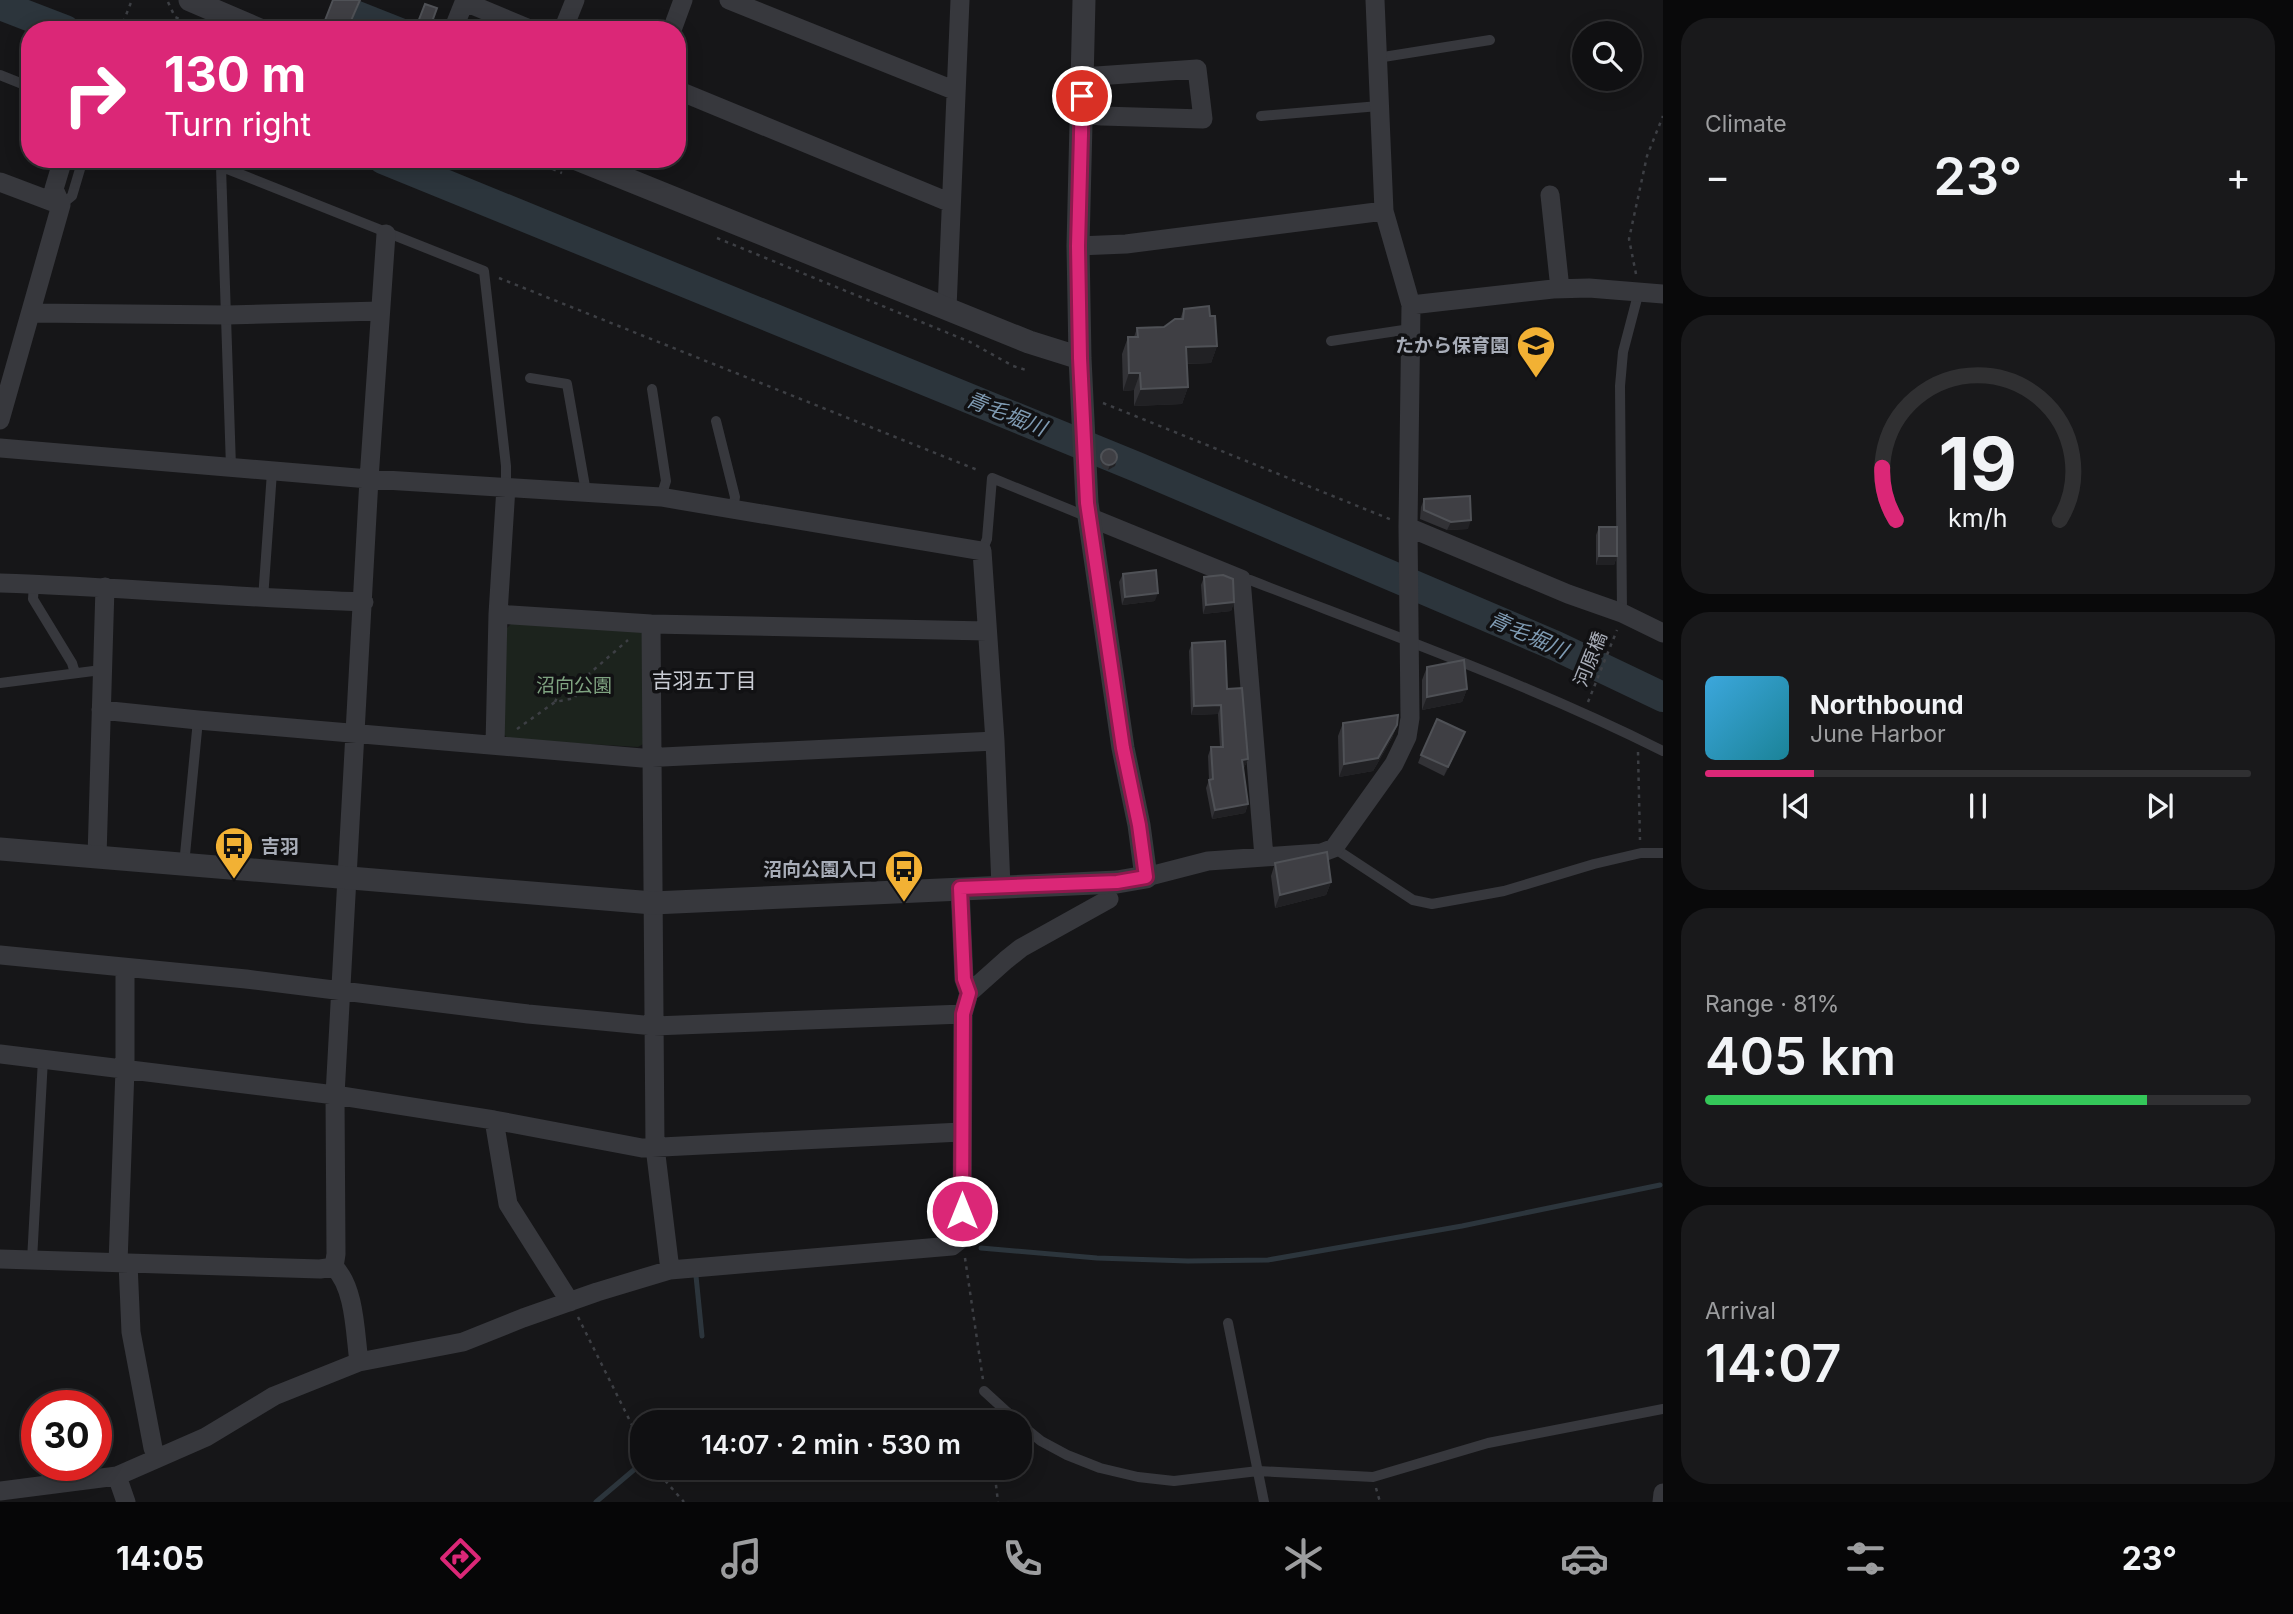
<!DOCTYPE html>
<html lang="en">
<head>
<meta charset="utf-8">
<style>
	:root { --surface:#101012; --page:#19191b; --text:#f1f3f6; --muted:#9c9d9f; --line:#303032; --accent:#db2777 }
	body { margin:0; font-family:Inter,"Noto Sans JP",sans-serif; background:var(--page); color:var(--text); height:100vh; display:flex; flex-direction:column; font-size:26px; white-space:nowrap }
	* { box-sizing:border-box; margin:0 }
	p { font-size:23px; color:var(--muted) }
	.icon { flex:none; width:38px; height:38px; fill:none; stroke:currentColor; stroke-width:2; stroke-linecap:round; stroke-linejoin:round }
	.map { position:relative; flex:1; overflow:hidden }
	.side { display:flex; flex-direction:column; gap:18px; padding:18px; background:#09090a; width:630px }
	.side>* { flex:none }
	.hud { position:absolute; left:21px; top:21px; width:665px; height:147px; border-radius:28px; box-shadow:0 4px 18px #0003,0 0 0 2px var(--line); background:#db2777; color:#fff; overflow:hidden }
	.fabs { position:absolute; left:1572px; top:21px; display:grid; gap:14px }
	.fabs a { display:grid; place-items:center; width:70px; height:70px; border-radius:50%; background:var(--surface); box-shadow:0 4px 18px #0003,0 0 0 2px var(--line); font-size:35px }
	.speed { position:absolute; left:21px; top:1390px; display:flex; gap:14px; font-size:35px; font-weight:700; text-align:center }
	.speed>* { display:grid; place-content:center; width:91px; height:91px; border-radius:50%; background:var(--surface); box-shadow:0 4px 18px #0003,0 0 0 2px var(--line); line-height:1 }
	.speed .limit { border:10px solid #d22; background:#fff; color:#111 }
	.pin { position:absolute; display:grid; place-items:center; width:60px; height:60px; color:#fff; margin:-30px; border:4px solid #fff; border-radius:50%; box-shadow:0 2px 7px #0007 }
	.me { position:absolute; width:77px; margin:-38px; rotate:0deg; stroke-linejoin:round; filter:drop-shadow(0 0 5px #0008) }
	.turn { display:flex; align-items:center; gap:24px; height:147px; padding:0 28px; font-size:32px }
	.turn .icon { width:91px; height:91px; stroke-width:2.5 }
	.turn b { display:block; font-size:49px; line-height:60px }
	.big { font-size:52px; font-weight:600; line-height:1.1 }
	.side .card { flex:1; display:flex; flex-direction:column; justify-content:center; gap:10px; min-width:0; padding:0 24px; border-radius:28px; background:var(--page) }
	.side .dial { align-items:center; gap:0 }
	.dial svg { height:182px; overflow:visible; fill:none; stroke:var(--line); stroke-width:7; stroke-linecap:round; text-anchor:middle }
	.dial text { fill:var(--text); stroke:none }
	.song { display:flex; align-items:center; gap:21px }
	.cover { width:84px; height:84px; border-radius:10px; background:linear-gradient(135deg,hsl(200 70% 55%),hsl(190 70% 35%)) }
	.played { height:7px; border-radius:4px; background:linear-gradient(90deg,var(--accent) 20%,var(--line) 20%) }
	.keys { display:flex; justify-content:space-around; direction:ltr }
	.heat { display:flex; justify-content:space-between; align-items:center; font-size:38px; direction:ltr }
	.charge { height:10px; border-radius:5px; background:linear-gradient(90deg,#34c759 81%,var(--line) 0) }
	.trip { position:absolute; left:630px; top:1410px; width:402px; height:70px; border-radius:28px; background:var(--surface); box-shadow:0 4px 18px #0003,0 0 0 2px var(--line); font-weight:600; line-height:70px; text-align:center }
	.menu { display:flex; height:112px; justify-content:space-around; align-items:center; background:#060607; color:var(--muted) }
	.menu .icon { width:49px; height:49px }
	.menu .active { color:var(--accent) }
	.menu b { font-size:32px; color:var(--text) }
	main { display:flex; flex:1; min-height:0 }
	.map>svg:first-child { display:block }
</style>
</head>
<body>
<main>
<div class="map">
<svg width="1663" height="1502" viewBox="0 0 1663 1502">
	<rect width="100%" height="100%" fill="#161618"/>
	<path fill="#1c231d" d="M512,623L640,630L643,635L647,742L638,747L508,739L502,732L507,628Z"/>
	<path fill="#2c353c" d="M360,1L418,24L415,30H348Z"/>
	<g fill="none" stroke-linecap="round" stroke-linejoin="round">
		<path stroke="#2c353c" stroke-width="5" d="M388,161L389,159
			M981,1248L1097,1258L1188,1261L1268,1260L1462,1226L1660,1185
			M696,1276L702,1336
			M596,1502L642,1463"/>
		<path stroke="#2c353c" stroke-width="30" d="M0,5L65,30
			M383,159L1137,467L1556,646L1663,697"/>
		<path stroke="#3d3f44" stroke-width="2.5" stroke-dasharray="3.5 5" stroke-linecap="butt" d="M168,2L175,17L205,30
			M120,30L132,0
			M529,159L562,173
			M717,238L970,342L1013,366L1026,370
			M1636,274L1629,239L1647,156L1663,116
			M499,278L980,471
			M1103,403L1392,520
			M555,702L563,683L581,680
			M1588,702L1617,630
			M517,729L555,702L575,698L582,680L628,640
			M1638,752L1640,840
			M965,1258L983,1380
			M578,1317L642,1445
			M987,1411L988,1423
			M654,1468L684,1502
			M994,1468L998,1502
			M1376,1488L1380,1502"/>
		<path stroke="#37383d" stroke-width="10" d="M1377,58L1490,40
			M0,75L30,87
			M1261,116L1379,106
			M202,159L484,271L506,466V487
			M221,167L231,467
			M61,205L72,196L83,159
			M1331,341L1410,329
			M530,378L567,384L586,492
			M652,389L666,481L661,497
			M716,421L735,497L733,509
			M982,551L987,539L992,478L1088,517
			M1241,579L1250,580C1389,634 1529,684 1663,751
			M34,584L33,599L72,663L75,673
			M263,599L272,472
			M1622,613L1620,386L1623,352L1639,291
			M0,683L101,670
			M1334,848L1413,900L1432,904L1504,891L1594,864L1641,853H1663
			M184,865L198,720
			M32,1260L43,1059
			M1228,1323L1264,1502
			M984,1391L1019,1423
			M1020,1424L1041,1441L1067,1455L1100,1468L1138,1477L1174,1481L1258,1471L1373,1477L1488,1443L1663,1409"/>
		<path stroke="#37383d" stroke-width="19" d="M729,0L956,91
			M465,2L532,30
			M453,30L465,0
			M563,30L575,0
			M672,30L683,0
			M677,90L951,203
			M1081,114L1102,116L1203,119L1197,69L1082,77
			M0,182L61,205
			M1550,195L1560,289
			M1078,246L1126,244L1384,211
			M1411,305L1553,289L1589,288L1663,294
			M947,308L960,0
			M31,313L227,315L380,311
			M0,420L61,205L54,189L63,159
			M0,448L369,479L661,497L982,551L995,741L1001,887
			M1089,517L1241,579L1264,857
			M1408,527L1568,594L1622,613L1663,633
			M0,583C121,587 242,598 364,602
			M498,614L651,624L987,631
			M651,624L655,1147L670,1270
			M101,710L198,720L642,758L995,741
			M495,745L498,614L506,487
			M97,857L105,587
			M1146,877L1208,861L1321,853L1334,848L1394,764L1407,737L1410,718L1408,527L1411,305L1384,211L1375,0
			M960,888L964,979L969,993
			M0,955L246,979L528,1014L654,1026L963,1014
			M0,1054L335,1095L494,1120L642,1148L961,1132
			M494,1120L508,1204L570,1302
			M0,1259L320,1269L334,1267
			M118,1263L125,1069V968
			M128,1263L131,1332L153,1448L158,1458
			M334,1267L336,1254L335,1095L369,479L386,234
			M334,1267C355,1287 355,1333 359,1362
			M117,1476L126,1502
			M0,1491L117,1476L206,1437L274,1396L359,1362L463,1342L523,1318L597,1292L670,1270L952,1246L962,1238L963,1014L969,993L1006,960L1021,948L1109,899
			M1662,1502L1663,1493"/>
		<path stroke="#37383d" stroke-width="23" d="M190,0L260,30
			M577,159L1029,342L1080,358
			M0,849L653,903L1117,882L1146,877L1139,825L1123,748L1087,503L1080,358L1078,246L1084,0"/>
	</g>
	<path fill="#323236" d="M333,0L348,30H322Z
		M1184,309L1210,316L1217,346L1211,363L1187,364L1188,387L1182,404L1134,406V390L1123,391L1122,354L1128,337H1134L1137,328L1164,327L1180,319Z
		M1104,452L1116,462L1115,466L1108,470L1103,468L1100,461Z
		M1424,499L1468,529L1447,530L1420,519L1421,507Z
		M1599,527L1617,556L1614,565H1596V535Z
		M1123,574L1155,601L1122,605L1119,582Z
		M1204,577L1234,602L1231,611L1203,614L1201,585Z
		M1192,643L1227,689L1248,759L1244,768H1243L1248,804L1245,813L1212,819L1206,788L1209,780L1208,756L1211,747H1220L1218,714L1191,715L1189,651Z
		M1427,667L1467,689L1462,702L1422,710V680Z
		M1343,723L1397,725L1392,738L1373,771L1339,777L1338,736Z
		M1462,741L1444,776L1418,763L1421,755Z
		M1275,863L1331,882L1326,895L1275,908L1271,876Z"/>
	<path fill="#212124" d="M1217,346L1211,363L1180,364L1186,347Z
		M1129,373H1140L1134,390L1123,391Z
		M1188,387L1182,404L1134,406L1141,389Z
		M1116,462L1115,466L1108,470L1110,465Z
		M1471,520L1468,529L1447,530L1451,522Z
		M1599,556H1617L1614,565H1596Z
		M1158,593L1155,601L1122,605L1125,597Z
		M1234,602L1231,611L1203,614L1206,605Z
		M1467,689L1462,702L1422,710L1427,697Z
		M1221,705L1218,714L1191,715L1194,706Z
		M1397,725L1392,738L1373,771L1339,777L1344,764Z
		M1465,732L1462,741L1444,776L1448,767Z
		M1248,759L1244,768H1239L1242,760Z
		M1248,804L1245,813L1212,819L1215,810Z
		M1331,882L1326,895L1275,908L1280,895Z"/>
	<path fill="#3f3f44" stroke="#4f5156" stroke-width="2" d="M333,0H360L347,30H340L324,23Z
		M425,4L437,8L429,30H415Z
		M1209,306L1210,316H1215L1217,346L1186,347L1188,387L1141,389L1140,373H1129L1128,337H1138L1137,328L1164,327L1175,319H1183L1184,309Z
		M1101 457a8 8 0 1 1 16 0a8 8 0 1 1-16 0Z
		M1470,496L1471,520L1451,522L1424,510V499Z
		M1599,527H1617V556H1599Z
		M1156,570L1158,593L1125,597L1123,574Z
		M1223,575L1233,579L1234,602L1206,605L1204,577Z
		M1225,641L1227,689L1242,688L1248,759L1242,760L1248,804L1215,810L1209,780L1213,779L1211,747H1223L1221,705L1194,706L1192,643Z
		M1464,660L1467,689L1427,697V667Z
		M1398,715L1397,725L1378,758L1344,764L1343,723Z
		M1437,719L1465,732L1448,767L1421,755Z
		M1327,852L1331,882L1280,895L1275,863Z"/>
	<g fill="none" stroke-linecap="round" stroke-linejoin="round">
		<g stroke="#8e194d" stroke-width="18">
			<path id="route" d="M962,1211L963,1014L969,993L964,979L960,888L1117,882L1146,877L1139,825L1123,748L1087,503L1080,358L1078,246L1082,96"/>
		</g>
		<use href="#route" stroke="#db2777" stroke-width="12"/>
	</g>
	<defs>
		<g id="school-pin" transform="scale(2.0125)"><path d="M0 17L-7.5 6A9.5 9.5 0 1 1 7.5 6Z" fill="#f2b134" stroke="#111113"/><path d="M0-5L7-2L0 1L-7-2ZM-4 1L0 2.5L4 1V4Q0 6-4 4Z" fill="#111"/></g>
		<g id="bus-pin" transform="scale(2.0125)"><path d="M0 17L-7.5 6A9.5 9.5 0 1 1 7.5 6Z" fill="#f2b134" stroke="#111113"/><path d="M-5-6H5V4H4V6H2V4H-2V6H-4V4H-5ZM-3.5-4V0h7V-4ZM-3.5 1.2v1.5H-2V1.2ZM2 1.2v1.5H3.5V1.2Z" fill="#111"/></g>
	</defs>
	<g fill-rule="evenodd">
		<use href="#school-pin" x="1536" y="345"/>
		<use href="#bus-pin" x="234" y="846"/>
		<use href="#bus-pin" x="904" y="869"/>
	</g>
	<g text-anchor="middle" stroke-width="7" stroke-linejoin="round" paint-order="stroke">
		<g font-size="19" font-weight="bold" fill="#a8adb8" stroke="#111113" text-anchor="end">
			<text x="1509" y="352">たから保育園</text>
			<text x="261" y="853" text-anchor="start">吉羽</text>
			<text x="877" y="876">沼向公園入口</text>
		</g>
		<g font-size="19" fill="#a8adb8" stroke="#111113">
			<text transform="translate(1590 659) rotate(-68)" y="7">河原橋</text>
		</g>
		<g font-size="19" fill="#7fa381" stroke="#111113">
			<text x="574" y="692">沼向公園</text>
		</g>
		<g font-size="21" font-style="italic" fill="#7f9bb3" stroke="#111113">
			<text transform="translate(1006 414) rotate(22)" y="7">青毛堀川</text>
			<text transform="translate(1528 635) rotate(24)" y="7">青毛堀川</text>
		</g>
		<g font-size="21" fill="#c9ccd4" stroke="#111113">
			<text x="704" y="688">吉羽五丁目</text>
		</g>
	</g>
</svg>
<div class="fabs">
<a><svg class="icon" aria-label="search" viewBox="0 0 24 24"><circle cx="10" cy="10" r="6"/><path d="M15 15l6 6"/></svg></a>
</div>
<div class="speed"><div class="limit">30</div></div>
<div class="pin" style="left:1082px;top:96px;background:#d93025"><svg class="icon" aria-label="arrive" viewBox="0 0 24 24"><path d="M6 21V4h12l-3 4 3 4H6"/></svg></div>
<svg class="me" style="left:962px;top:1211px" viewBox="-20 -20 40 40"><circle r="17" fill="#db2777" stroke="#fff" stroke-width="3"/><path d="M0-11L8 9 0 5-8 9z" fill="#fff"/></svg>
<div class="trip">14:07 · 2 min · 530 m</div>
<div class="hud">
<div class="turn"><svg class="icon" aria-label="right" viewBox="0 0 24 24"><path d="M7 20v-9h11M14 6l5 5-5 5"/></svg><div><b>130 m</b>Turn right</div></div>
</div>
</div>
<section class="side">
<div class="card"><p>Climate</p>
<div class="heat"><a>−</a><b class="big">23°</b><a>+</a></div>
</div>
<div class="card dial"><svg viewBox="0 0 100 80">
<path d="M14 69A42 42 0 1 1 86 69"/>
<path d="M14 69A42 42 0 0 1 8 46" stroke="#db2777"/>
<text x="50" y="56" font-size="32" font-weight="700">19</text>
<text x="50" y="72" font-size="11">km/h</text>
</svg></div>
<div class="card">
<div class="song"><i class="cover"></i><div><b>Northbound</b><p>June Harbor</p></div></div>
<div class="played"></div>
<div class="keys"><svg class="icon" aria-label="previous" viewBox="0 0 24 24"><path d="M18 5L8 12l10 7zM5 5v14"/></svg><svg class="icon" aria-label="pause" viewBox="0 0 24 24"><path d="M8 5v14M16 5v14"/></svg><svg class="icon" aria-label="next" viewBox="0 0 24 24"><path d="M6 5l10 7-10 7zM19 5v14"/></svg></div>
</div>
<div class="card"><p>Range · 81%</p><b class="big">405 km</b><div class="charge"></div></div>
<div class="card"><p>Arrival</p><b class="big">14:07</b></div>
</section>
</main>
<nav class="menu">
<b>14:05</b>
<svg class="icon active" aria-label="directions" viewBox="0 0 24 24"><path d="M12 3l9 9-9 9-9-9zM9 14v-3h6M13 9l2 2-2 2"/></svg>
<svg class="icon" aria-label="music" viewBox="0 0 24 24"><path d="M9 18V5l10-2v13"/><circle cx="6" cy="18" r="3"/><circle cx="16" cy="16" r="3"/></svg>
<svg class="icon" aria-label="phone" viewBox="0 0 24 24"><path d="M5 4h4l2 5-3 2q2 4 5 5l2-3 5 2v4C11 20 4 13 5 4z"/></svg>
<svg class="icon" aria-label="climate" viewBox="0 0 24 24"><path d="M12 3v18M4 7l16 10M4 17L20 7"/></svg>
<svg class="icon" aria-label="car" viewBox="0 0 24 24"><path d="M5 17H2v-5l4-1 3-4h7l3 4 3 1v5h-3M9 17h6M6 11h13"/><circle cx="7" cy="17" r="2"/><circle cx="17" cy="17" r="2"/></svg>
<svg class="icon" aria-label="filters" viewBox="0 0 24 24"><path d="M4 7h16M4 17h16"/><circle cx="9" cy="7" r="2"/><circle cx="15" cy="17" r="2"/></svg>
<b>23°</b>
</nav>
</body>
</html>
